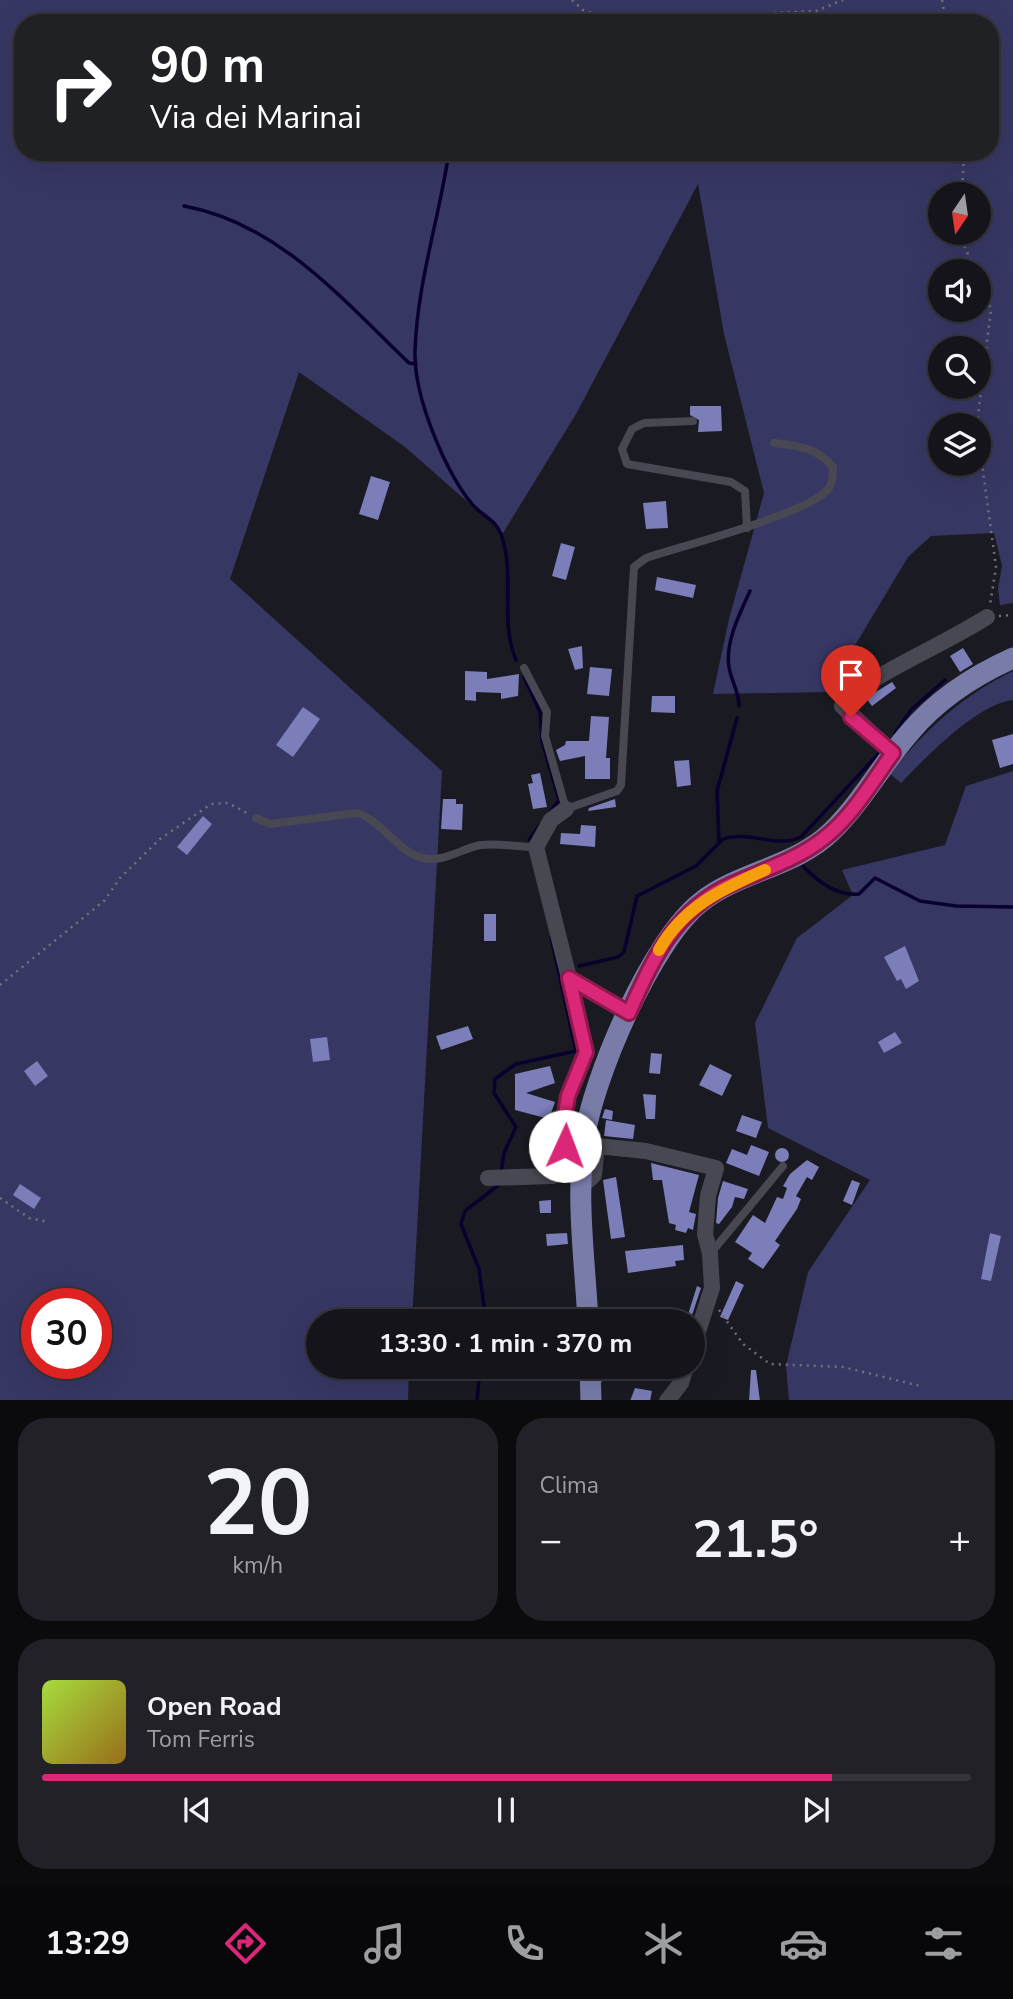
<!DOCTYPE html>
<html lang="it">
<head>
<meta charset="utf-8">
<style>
	:root { --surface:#14141a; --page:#212127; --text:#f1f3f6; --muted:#9d9ea2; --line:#333339; --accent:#db2777 }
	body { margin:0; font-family:"Nunito Sans",sans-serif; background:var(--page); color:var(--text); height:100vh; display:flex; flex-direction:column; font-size:26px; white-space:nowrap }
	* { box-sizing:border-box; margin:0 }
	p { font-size:23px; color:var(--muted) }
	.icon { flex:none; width:38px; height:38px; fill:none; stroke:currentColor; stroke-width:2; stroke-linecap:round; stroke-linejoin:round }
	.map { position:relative; height:1400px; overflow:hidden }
	.panel { display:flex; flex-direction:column; gap:18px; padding:18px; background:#0b0b0e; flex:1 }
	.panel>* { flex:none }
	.banner { position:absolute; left:14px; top:14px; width:985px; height:147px; border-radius:28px; box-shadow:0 7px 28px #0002,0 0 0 2px var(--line); background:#202124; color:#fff; overflow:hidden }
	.needle { width:46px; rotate:193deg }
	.buttons { position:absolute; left:928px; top:182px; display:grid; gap:14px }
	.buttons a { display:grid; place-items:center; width:63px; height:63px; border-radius:50%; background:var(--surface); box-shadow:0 7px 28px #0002,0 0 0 2px var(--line); font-size:35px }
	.speed { position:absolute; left:21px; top:1288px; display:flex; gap:14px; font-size:35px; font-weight:700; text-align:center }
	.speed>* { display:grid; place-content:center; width:91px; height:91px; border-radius:50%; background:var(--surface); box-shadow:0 7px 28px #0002,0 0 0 2px var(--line); line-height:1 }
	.speed .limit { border:10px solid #d22; background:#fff; color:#111 }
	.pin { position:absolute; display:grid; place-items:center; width:60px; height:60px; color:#fff; margin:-72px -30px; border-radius:50% 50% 50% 0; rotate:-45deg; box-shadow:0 0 7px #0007 }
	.pin .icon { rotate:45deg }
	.me { position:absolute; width:77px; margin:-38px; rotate:2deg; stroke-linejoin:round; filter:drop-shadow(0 0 5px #0008) }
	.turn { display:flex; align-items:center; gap:24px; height:147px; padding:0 21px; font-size:32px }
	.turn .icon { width:91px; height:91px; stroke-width:2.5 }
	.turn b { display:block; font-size:49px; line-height:60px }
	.big { font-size:52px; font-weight:700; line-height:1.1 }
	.panel .card { flex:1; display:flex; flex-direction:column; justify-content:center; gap:10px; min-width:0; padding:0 24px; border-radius:28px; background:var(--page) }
	.panel .dial { align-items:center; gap:0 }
	.dial b { font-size:91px; line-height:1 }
	.song { display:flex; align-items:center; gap:21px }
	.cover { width:84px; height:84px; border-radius:10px; background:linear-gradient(135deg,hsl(80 70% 55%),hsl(40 70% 35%)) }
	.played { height:7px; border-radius:4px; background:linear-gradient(90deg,var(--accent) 85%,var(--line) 85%) }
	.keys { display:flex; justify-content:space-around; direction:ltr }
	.heat { display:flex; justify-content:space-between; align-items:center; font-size:38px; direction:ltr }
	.panel .tiles { flex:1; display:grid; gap:18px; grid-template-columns:1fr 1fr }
	.card:last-child { grid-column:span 2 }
	.trip { position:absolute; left:306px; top:1309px; width:399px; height:70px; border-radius:35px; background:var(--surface); box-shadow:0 7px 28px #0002,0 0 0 2px var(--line); font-weight:700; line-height:70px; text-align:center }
	.menu { display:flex; height:112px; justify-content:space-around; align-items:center; background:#08080a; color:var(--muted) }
	.menu .icon { width:49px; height:49px }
	.menu .active { color:var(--accent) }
	.menu b { font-size:32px; color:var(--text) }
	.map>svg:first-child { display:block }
</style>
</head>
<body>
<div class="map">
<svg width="1013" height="1401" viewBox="0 0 1013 1401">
	<rect width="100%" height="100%" fill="#1a1a23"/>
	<path fill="#373764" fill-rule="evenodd" d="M0,0H1013V603L1000,605L998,589L1002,566L994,533L931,536L908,557L827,692L713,694L729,619L764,493L724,334L698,184L576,414L503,533L405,447L299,372L230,579L442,771L412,1321H318V1367H409L408,1400L0,1401ZM23,23H990V152H23ZM940,194H978V233H940ZM940,271H978V310H940ZM940,348H978V387H940ZM940,425H978V464H940ZM37,1304H96V1363H37Z
		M1013,671V700C977,704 926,757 901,783L890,774C925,730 962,696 1013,671Z
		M1013,771V1400H789L786,1366L808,1272L870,1180L768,1128L755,1023L797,938L853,895L842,870L945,845L966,786Z"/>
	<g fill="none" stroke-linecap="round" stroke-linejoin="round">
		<path stroke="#09002d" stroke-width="3.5" d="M449,152C439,219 417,284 415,351C414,385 428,423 442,454C450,471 460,490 472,504C481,515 496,520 501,534C516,575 499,621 516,660
			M184,206C278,223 343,300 409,363L416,364
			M524,677L540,712L542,741L559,800L549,813
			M739,706C739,691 731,681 729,667C725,642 740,613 750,591
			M895,733L911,710L945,680
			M529,840L540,825
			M719,842L717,791L737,718
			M803,866C817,881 837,896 859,894L875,878L920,901L956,906L1013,907
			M579,966L618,957L624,952L637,896L696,866L723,839C749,830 776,849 801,837L882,750
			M501,1172L504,1153L516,1127L494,1093L495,1079L516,1064L576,1051L551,937
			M486,1321L479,1269L461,1224L465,1211L500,1184
			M477,1401L480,1367"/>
	</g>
	<path fill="#7b7eb8" d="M690,406H721L722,431L698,432L699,420L690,415Z
		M371,476L390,482L378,520L359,514Z
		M666,501L668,528L646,529L643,503Z
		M561,543L575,547L566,580L552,576Z
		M657,577L696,585L693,598L655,590Z
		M582,646L583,668L575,670L568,649Z
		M963,648L973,664L960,672L950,656Z
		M590,667L612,669L609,696L587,694Z
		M465,671L487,672V679L519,674L518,696L501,699V693L476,692V701L465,700Z
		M892,682L896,688L872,706L866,698Z
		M652,696H675V713L651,712Z
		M303,707L320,719L293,757L276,745Z
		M591,716L609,717L606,758H610V779H585V756L560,761L558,756L556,750L565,745L566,741H589Z
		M1013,734V764L1000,768L992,740Z
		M689,760L691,785L677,787L674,761Z
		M540,773L547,807L533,809L528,784L533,783L531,775Z
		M443,799H456V804H463L462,830L441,829Z
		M615,799L616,807L588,811L589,808Z
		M203,816L212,824L187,855L177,847Z
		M581,825L596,826L595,847L560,844L561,833L580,834Z
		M484,914H496V941H484Z
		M905,946L919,981L906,989L901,979L897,981L884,957Z
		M468,1026L473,1039L441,1050L436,1036Z
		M895,1032L902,1043L884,1053L878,1042Z
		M327,1037L330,1060L313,1062L310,1039Z
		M651,1053L662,1054L660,1074L649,1073Z
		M37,1061L48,1076L35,1086L24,1071Z
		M710,1064L732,1075L722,1096L699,1085Z
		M550,1066L555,1083L526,1093L555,1102L549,1119L515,1110V1074Z
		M643,1094L656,1095L655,1119H646Z
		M605,1109L613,1111L612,1120L602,1118Z
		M742,1115L762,1122L756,1138L736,1131Z
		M606,1120L635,1125L633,1139L604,1136Z
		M751,1145L769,1152L759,1176L726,1163L732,1149L747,1155Z
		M775 1155a7 7 0 1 1 14 0a7 7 0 1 1-14 0Z
		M807,1160L819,1167L812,1180L807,1177L796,1196L801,1199L797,1209L775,1241L780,1245L763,1269L748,1259L752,1253L735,1242L753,1215L765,1223L777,1197L783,1199L787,1188L783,1186L790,1174Z
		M651,1163L699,1175L689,1212L696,1214L693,1230L688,1228L686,1233L675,1230L676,1225L669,1223L662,1180H653Z
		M616,1177L625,1237L611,1239L603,1180Z
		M852,1180L860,1183L852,1205L843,1201Z
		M723,1181L748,1189L744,1199L735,1197L732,1207L719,1224L716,1223L718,1198Z
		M20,1184L41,1198L34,1209L13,1195Z
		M551,1200V1213H540L539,1201Z
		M567,1233L568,1244L547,1246L546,1234Z
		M990,1233L1001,1236L991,1281L981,1279Z
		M683,1245L684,1260L675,1261L676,1266L628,1273L625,1251Z
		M736,1281L744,1285L728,1320L720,1317Z
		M697,1286L701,1288L690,1321H686Z
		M751,1370H756L760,1401H749Z
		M635,1388L652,1391L650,1401H630Z"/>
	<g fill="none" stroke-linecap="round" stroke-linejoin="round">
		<path stroke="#727279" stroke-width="2.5" stroke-dasharray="2 5" stroke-linecap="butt" d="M572,0L583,10L619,23
			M942,0L946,23
			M733,23L772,13L816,11L843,0
			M962,194L964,152
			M959,233L975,271
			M977,425L991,309L978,278
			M978,434L996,567L990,605
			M999,616L1013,615
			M0,985L104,901L120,878L160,839L211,804L228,803L247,813
			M0,1198L29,1218L48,1222
			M719,1310L743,1344L770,1364L843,1367L920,1386"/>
		<path stroke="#474851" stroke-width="8" d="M693,421L644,423L632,429L622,449L627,464L731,482L745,491L747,528
			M524,668L547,712L545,736L566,809L617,791L621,785L634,567L646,558C681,546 812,513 829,488C833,482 833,474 833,467C816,447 798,446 774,443
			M256,818L270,824L357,813C383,821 397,852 423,858C444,863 462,848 481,845C498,843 518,847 536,847
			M710,1254L783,1166
			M593,1386L610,1367"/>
		<path stroke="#474851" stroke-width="16" d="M893,753L842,706L846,698C890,666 941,646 987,617
			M566,809L551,820L536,847L569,978L629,1013
			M488,1178L552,1176L562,1173L567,1166L563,1125L568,1096L586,1052L569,978
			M582,1186L594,1175L597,1146L646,1151L716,1168L708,1196L705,1234L710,1254L712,1288L693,1347
			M667,1401L681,1383L686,1367"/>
		<path stroke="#797ca9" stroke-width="21" d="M588,1321C585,1263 576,1199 584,1141C592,1079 652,940 701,902C740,871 795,867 831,832C862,802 882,764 910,732C937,700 975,675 1013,658
			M590,1367L591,1401"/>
	</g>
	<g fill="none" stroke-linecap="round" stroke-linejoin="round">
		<g stroke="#8e194d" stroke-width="18">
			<path id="route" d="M565,1146L563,1125L568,1096L586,1052L569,978L629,1013C652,959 676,909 732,884C763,870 796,860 823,839C852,817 872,782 893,753L851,717"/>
		</g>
		<use href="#route" stroke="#db2777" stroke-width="12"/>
		<path stroke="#f59e0b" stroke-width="12" d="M659,950C683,907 722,889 765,870"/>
	</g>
</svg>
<div class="buttons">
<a><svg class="needle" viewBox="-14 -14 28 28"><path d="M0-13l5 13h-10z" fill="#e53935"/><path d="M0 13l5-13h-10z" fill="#9d9ea2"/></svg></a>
<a><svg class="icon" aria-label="sound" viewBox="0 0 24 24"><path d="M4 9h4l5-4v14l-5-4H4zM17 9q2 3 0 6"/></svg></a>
<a><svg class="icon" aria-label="search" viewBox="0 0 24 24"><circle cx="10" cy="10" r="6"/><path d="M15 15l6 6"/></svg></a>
<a><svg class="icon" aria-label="layers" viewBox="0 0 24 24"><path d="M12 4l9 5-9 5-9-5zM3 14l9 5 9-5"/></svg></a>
</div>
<div class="speed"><div class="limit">30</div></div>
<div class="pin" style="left:851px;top:717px;background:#d93025"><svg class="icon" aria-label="arrive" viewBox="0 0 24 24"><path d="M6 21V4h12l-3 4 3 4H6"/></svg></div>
<svg class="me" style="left:565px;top:1146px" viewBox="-20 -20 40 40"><circle r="19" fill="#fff"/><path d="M0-13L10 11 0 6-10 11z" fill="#db2777"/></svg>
<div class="trip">13:30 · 1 min · 370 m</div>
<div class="banner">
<div class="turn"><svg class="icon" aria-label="right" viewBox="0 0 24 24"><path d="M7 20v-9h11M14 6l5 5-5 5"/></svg><div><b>90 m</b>Via dei Marinai</div></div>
</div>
</div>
<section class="panel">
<div class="tiles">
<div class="card dial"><b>20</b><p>km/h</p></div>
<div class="card"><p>Clima</p>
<div class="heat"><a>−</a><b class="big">21.5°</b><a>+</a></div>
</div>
<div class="card">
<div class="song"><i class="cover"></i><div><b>Open Road</b><p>Tom Ferris</p></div></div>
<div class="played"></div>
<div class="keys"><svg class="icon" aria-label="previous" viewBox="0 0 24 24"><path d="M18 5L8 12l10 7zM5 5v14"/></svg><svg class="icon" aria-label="pause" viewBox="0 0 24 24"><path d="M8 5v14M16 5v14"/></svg><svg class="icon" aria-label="next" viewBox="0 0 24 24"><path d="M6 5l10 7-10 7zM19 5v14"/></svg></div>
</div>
</div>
</section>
<nav class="menu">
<b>13:29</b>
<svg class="icon active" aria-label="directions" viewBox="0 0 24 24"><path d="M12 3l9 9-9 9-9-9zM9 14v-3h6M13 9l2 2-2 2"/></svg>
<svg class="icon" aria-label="music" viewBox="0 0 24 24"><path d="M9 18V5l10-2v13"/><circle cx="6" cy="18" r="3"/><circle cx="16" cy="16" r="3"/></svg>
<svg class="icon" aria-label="phone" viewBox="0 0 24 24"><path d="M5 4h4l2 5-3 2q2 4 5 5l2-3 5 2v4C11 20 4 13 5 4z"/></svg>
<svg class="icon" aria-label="climate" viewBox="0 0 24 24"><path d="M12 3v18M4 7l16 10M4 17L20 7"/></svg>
<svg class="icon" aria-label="car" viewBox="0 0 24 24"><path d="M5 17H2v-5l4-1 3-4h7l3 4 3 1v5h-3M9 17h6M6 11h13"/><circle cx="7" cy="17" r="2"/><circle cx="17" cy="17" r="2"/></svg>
<svg class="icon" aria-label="filters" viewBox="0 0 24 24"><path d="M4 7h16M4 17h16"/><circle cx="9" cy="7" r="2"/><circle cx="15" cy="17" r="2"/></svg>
</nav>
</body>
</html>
